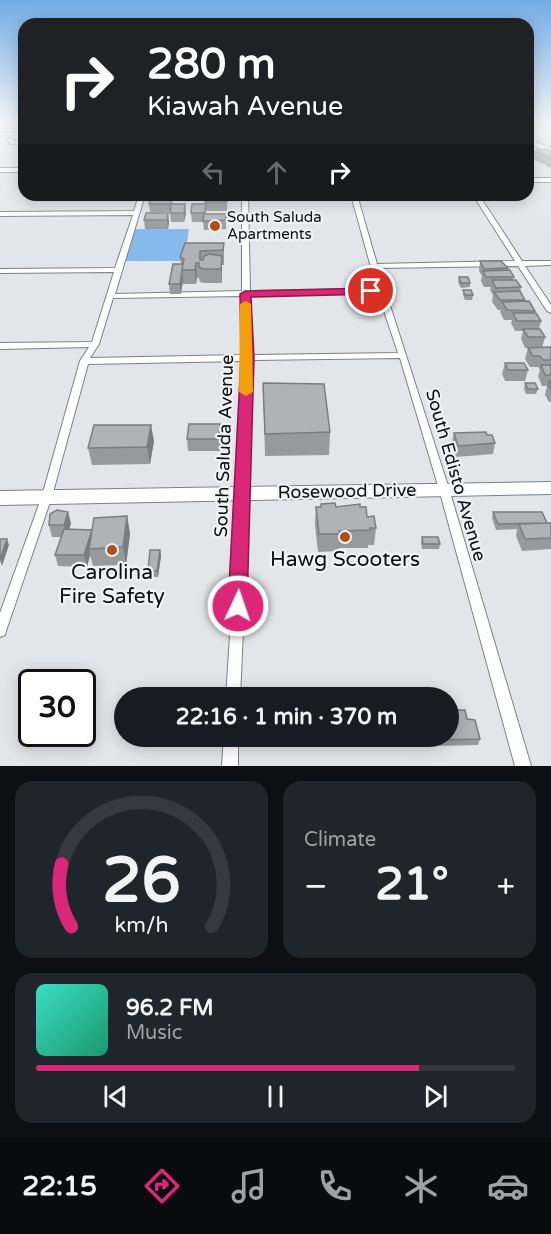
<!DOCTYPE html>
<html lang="en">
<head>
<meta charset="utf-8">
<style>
	:root { --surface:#171b24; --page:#20242c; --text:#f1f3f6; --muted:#9ea1a6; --line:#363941; --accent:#db2777 }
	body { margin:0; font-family:"Varela Round",sans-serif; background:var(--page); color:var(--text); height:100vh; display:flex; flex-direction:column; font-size:22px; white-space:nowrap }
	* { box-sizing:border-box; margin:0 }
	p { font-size:20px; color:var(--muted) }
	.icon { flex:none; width:33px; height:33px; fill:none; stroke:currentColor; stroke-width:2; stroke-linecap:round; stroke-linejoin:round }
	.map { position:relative; height:766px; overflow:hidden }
	.sheet { display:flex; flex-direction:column; gap:15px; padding:15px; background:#0d0f14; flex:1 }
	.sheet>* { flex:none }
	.hud { position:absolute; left:18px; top:18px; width:516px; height:183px; border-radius:18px; box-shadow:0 3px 15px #0003; background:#202124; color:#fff; overflow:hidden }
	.speed { position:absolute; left:18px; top:669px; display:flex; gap:12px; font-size:30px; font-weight:700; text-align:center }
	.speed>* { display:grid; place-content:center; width:78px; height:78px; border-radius:50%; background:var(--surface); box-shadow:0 3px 15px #0003; line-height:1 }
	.speed .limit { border:3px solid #111; border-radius:9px; background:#fff; color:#111 }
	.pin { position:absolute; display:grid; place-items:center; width:51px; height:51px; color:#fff; margin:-26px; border:3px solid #fff; border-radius:50%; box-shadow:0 2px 6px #0007 }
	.me { position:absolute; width:66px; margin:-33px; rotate:3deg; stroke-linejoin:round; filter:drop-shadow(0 0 4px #0008) }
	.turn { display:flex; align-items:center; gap:21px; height:126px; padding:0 30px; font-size:27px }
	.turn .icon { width:78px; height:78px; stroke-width:2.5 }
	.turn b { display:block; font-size:42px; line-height:51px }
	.lanes { display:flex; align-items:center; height:57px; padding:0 30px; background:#0003; justify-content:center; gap:30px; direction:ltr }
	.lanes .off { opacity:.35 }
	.big { font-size:45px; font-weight:700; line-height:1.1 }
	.sheet .tile { flex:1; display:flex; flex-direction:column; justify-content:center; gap:9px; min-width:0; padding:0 21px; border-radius:18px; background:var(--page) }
	.sheet .dial { align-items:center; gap:0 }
	.dial svg { height:156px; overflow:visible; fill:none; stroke:var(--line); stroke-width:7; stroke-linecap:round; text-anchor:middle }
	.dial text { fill:var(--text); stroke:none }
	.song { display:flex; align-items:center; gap:18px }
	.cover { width:72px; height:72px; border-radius:9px; background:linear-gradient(135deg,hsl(170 70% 55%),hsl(160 70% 35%)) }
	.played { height:6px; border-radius:3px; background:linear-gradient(90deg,var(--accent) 80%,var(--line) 80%) }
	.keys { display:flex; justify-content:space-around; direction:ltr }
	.heat { display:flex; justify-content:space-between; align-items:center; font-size:33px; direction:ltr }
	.sheet .tiles { flex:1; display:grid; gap:15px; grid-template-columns:1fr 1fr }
	.tile:last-child { grid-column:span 2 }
	.trip { position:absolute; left:114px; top:687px; width:345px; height:60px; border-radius:30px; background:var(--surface); box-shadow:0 3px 15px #0003; font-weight:700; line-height:60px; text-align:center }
	.tabs { display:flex; height:96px; justify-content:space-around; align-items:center; background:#090b0e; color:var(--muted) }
	.tabs .icon { width:42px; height:42px }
	.tabs .on { color:var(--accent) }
	.tabs b { font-size:27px; color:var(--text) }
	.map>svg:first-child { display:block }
</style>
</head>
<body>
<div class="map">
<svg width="551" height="766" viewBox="0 0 551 766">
	<rect width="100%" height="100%" fill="#e2e6ea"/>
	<path fill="#88b9ed" d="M131,229H189L184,261H121Z"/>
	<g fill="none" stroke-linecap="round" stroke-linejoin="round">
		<g stroke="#7d8184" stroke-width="2">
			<path id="minor" d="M0,129H24V131H0Z
				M9,138L14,141L24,139V143L11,144L6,140Z
				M0,168H24V172H0Z
				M528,178H551V182H528Z
				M139,195H145L115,294L242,291V195H248L250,291L377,289L351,195H357L377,264L515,261L473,195H479L522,261H551V265L525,266L551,305V313L547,311L518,266L378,268L449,489L531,766H515L439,489L400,358L251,360L249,493L240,698H226L239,493L243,361L88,364L52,496L6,631L5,635L0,637V613L42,496L80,361L89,347L0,349V343L92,342L114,272L0,273V269L115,268L133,215L0,216V212L134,211ZM378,293L398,353L251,355L250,296ZM242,296L243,355L90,358L99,344L113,298Z
				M224,736H238V766H222Z"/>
		</g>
		<g stroke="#7d8184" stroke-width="2">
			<path id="secondary" d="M528,139L551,148V153L528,144Z"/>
		</g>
		<g stroke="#7d8184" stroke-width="2">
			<path id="primary" d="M551,482V494L0,505V491Z"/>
		</g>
		<use href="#minor" fill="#fff" fill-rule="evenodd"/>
		<use href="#secondary" fill="#fff" fill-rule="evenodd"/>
		<use href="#primary" fill="#fff" fill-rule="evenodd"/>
	</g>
	<path fill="#969a9d" d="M534,151H551V168L546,166V165L532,159Z
		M227,196V211H206V214H226V229L204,230L203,222H192L191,213L205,204V197Z
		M172,198V204L186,213L184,222H171L170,212H150L149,204Z
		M168,213L169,222L168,229H145L144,220Z
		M224,243V265H222V283H204L200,282L199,278H197L196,284H183V280L181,294H170L169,284L181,264L180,257Z
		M480,261L508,268L507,271L514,277L513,280L521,287L520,292L525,300L524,301L535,311V313L541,321L539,329L545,337L542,348L551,347V402H549L545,395L547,386H542L538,376L540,370L538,367H530L525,359L528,348H539H525L521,339L523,331H515L511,323L512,320H504L500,312L501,310H498L492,302L493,295L490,290L491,287H484L481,281L482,276L479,271Z
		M459,277L470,283V287L461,288L458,282Z
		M463,290L473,295L472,300H465L463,295Z
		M505,363L528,370L525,381H505L502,374Z
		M263,383L330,432L329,455L265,456Z
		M525,383L538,389L536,394H526L524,389Z
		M220,424L221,435L220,451H188L187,439Z
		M454,433L487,435L495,443L493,454L456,457L451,445Z
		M154,441L150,464L92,465L88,448Z
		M321,504L336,507H360L376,528L374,545H368V548H339L338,551L318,552L315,525L316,507H321Z
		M493,512L547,523H551V549L522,551L516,536L517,529L496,530L492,518Z
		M127,516L130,534L126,565L93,566L90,555L87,567L58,566L55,555L61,537H52L49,525L71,523L69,529L92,530Z
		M422,537L440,544L439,549H422L421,543Z
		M160,550L161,556L158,577H148V571Z
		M467,719L480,739L478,745L435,746L434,736H448Z"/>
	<path fill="#7a7d80" d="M185,204L186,213L184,222V213Z
		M168,213L169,222L168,229L167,220Z
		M222,256V283L221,269Z
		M196,263L197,278L196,284L195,270Z
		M182,270L183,280L181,294L180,284Z
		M220,424L221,435L220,451L219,439Z
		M151,425L154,441L150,464L147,447Z
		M68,512L71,523L67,537L64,525Z
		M127,516L130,534L126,565L123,547Z
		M92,530L89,549L90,555L87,567L84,555Z
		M7,539L9,545L2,566L0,560Z
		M160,550L161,556L158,577L157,571Z"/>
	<path fill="#afb3b7" stroke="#7a7d80" stroke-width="1.5" d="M547,149L551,151V159L547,158L549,157L534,151Z
		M227,196V202H205V197Z
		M151,198H172L171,204H149Z
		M171,204H185L184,213H170Z
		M192,204H206L205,213H191Z
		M146,213H168L167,220H144Z
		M204,214H226V220L203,221Z
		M185,243H224L223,250L200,251V260H203L204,256L209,254L222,256L221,269H203L199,267V263H196L195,270H182L184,259L180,257Z
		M480,261H501L508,268L484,269Z
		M173,264H183L180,284H169Z
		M510,270L514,277H486L483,271Z
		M459,277H468L470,283H461Z
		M492,280H516L521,287L496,288Z
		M463,290H471L473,295H465Z
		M520,291L525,300H500L494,292Z
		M529,301L535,311L507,310L502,302Z
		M513,313H536L541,321H517Z
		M523,329H540L545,337H528Z
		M551,347V360H543L540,356H533L528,348Z
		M505,363H524L528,370H508Z
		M541,365H551V375H545Z
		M549,381H551V390L548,384H551Z
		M263,383L324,384L330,432L265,434Z
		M525,383H535L538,389H528Z
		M189,424H220L219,439H187Z
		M94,425H151L147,447L88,448Z
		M486,432L487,435H492L495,443L458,446L454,433Z
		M335,503L336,507L360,504V507H366L367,517L374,516L376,528H370V530L339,531L340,534H319L316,507H321V504Z
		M57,510L68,512L64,525H49L50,514Z
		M493,512H542L547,523L498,524Z
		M127,516L123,547L89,549L94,518Z
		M551,523V538L525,539L519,524Z
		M64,529L92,530L84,555H55Z
		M422,537H438L440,544H423Z
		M0,539H7L0,560Z
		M150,550H160L157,571H148Z
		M448,710H465L467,719L475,720L480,739L437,740L436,736H448Z"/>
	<linearGradient id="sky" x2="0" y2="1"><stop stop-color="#72ace5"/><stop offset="0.53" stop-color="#f2f4f6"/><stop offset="1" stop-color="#f2f4f6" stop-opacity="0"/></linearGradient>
	<rect width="551" height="231" fill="url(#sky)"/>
	<path fill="#db2777" stroke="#8e194d" stroke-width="1.5" d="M371,288L376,291L375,294L251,297L254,358L247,606L245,612L238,614L231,612L228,606L241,358L240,294L245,291Z"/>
	<path fill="#f59e0b" d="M246,301L251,304L253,392L246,396L239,392L240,304Z"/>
	<g fill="#b04e13" stroke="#f0f3f7" stroke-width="2">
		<circle cx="215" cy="226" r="6"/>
		<circle cx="345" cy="537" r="6"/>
		<circle cx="112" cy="550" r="6"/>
	</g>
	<g text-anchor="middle" stroke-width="4.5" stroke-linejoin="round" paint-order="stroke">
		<g font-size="15" fill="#0d0e0f" stroke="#f0f3f7" text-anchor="start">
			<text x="227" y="222">South Saluda<tspan x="227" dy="17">Apartments</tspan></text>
		</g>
		<g font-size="18" fill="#0d0e0f" stroke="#f0f3f7">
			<text transform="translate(224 446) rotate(-88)" y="6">South Saluda Avenue</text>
			<text transform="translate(456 475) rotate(74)" y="6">South Edisto Avenue</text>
			<text transform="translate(347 491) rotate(-1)" y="6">Rosewood Drive</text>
		</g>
		<g font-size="21" fill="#0d0e0f" stroke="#f0f3f7">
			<text x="345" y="566">Hawg Scooters</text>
			<text x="112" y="579">Carolina<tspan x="112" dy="24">Fire Safety</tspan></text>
		</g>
	</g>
</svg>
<div class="speed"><div class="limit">30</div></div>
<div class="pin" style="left:371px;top:291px;background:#d93025"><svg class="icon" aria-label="arrive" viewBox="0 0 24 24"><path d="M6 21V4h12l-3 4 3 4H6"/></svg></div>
<svg class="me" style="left:238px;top:606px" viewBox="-20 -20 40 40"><circle r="17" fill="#db2777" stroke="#fff" stroke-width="3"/><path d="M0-11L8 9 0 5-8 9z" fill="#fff"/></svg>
<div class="trip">22:16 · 1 min · 370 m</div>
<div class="hud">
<div class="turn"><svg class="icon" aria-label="right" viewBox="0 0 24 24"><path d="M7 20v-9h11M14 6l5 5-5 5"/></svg><div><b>280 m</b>Kiawah Avenue</div></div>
<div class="lanes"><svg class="icon off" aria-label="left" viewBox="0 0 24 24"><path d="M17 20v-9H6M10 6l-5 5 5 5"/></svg><svg class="icon off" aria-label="ahead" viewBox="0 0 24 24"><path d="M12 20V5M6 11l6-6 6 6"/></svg><svg class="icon" aria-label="right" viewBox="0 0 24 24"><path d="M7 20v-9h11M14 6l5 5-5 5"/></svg></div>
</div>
</div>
<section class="sheet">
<div class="tiles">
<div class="tile dial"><svg viewBox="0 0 100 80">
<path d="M14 69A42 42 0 1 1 86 69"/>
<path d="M14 69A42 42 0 0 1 9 37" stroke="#db2777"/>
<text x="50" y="56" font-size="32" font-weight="700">26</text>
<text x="50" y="72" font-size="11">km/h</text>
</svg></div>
<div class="tile"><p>Climate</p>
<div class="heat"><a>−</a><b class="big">21°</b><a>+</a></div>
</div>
<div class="tile">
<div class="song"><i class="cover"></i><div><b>96.2 FM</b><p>Music</p></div></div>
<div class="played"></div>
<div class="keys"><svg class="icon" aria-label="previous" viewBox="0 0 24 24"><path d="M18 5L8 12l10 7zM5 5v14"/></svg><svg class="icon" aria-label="pause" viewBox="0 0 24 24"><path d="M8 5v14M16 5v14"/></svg><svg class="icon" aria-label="next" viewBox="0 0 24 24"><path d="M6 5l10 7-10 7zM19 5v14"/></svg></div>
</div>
</div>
</section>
<nav class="tabs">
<b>22:15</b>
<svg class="icon on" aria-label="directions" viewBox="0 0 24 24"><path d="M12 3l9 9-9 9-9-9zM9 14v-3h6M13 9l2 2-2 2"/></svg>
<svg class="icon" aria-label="music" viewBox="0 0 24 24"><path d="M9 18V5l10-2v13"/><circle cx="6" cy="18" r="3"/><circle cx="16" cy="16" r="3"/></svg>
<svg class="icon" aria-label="phone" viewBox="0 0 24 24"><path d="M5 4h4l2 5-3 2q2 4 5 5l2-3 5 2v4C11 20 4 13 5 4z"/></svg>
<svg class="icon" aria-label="climate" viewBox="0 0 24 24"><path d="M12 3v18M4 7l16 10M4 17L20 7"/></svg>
<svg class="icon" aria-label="car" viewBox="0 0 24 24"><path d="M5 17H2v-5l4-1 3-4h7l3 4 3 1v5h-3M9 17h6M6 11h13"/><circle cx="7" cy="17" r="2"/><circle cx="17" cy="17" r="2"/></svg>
</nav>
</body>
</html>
